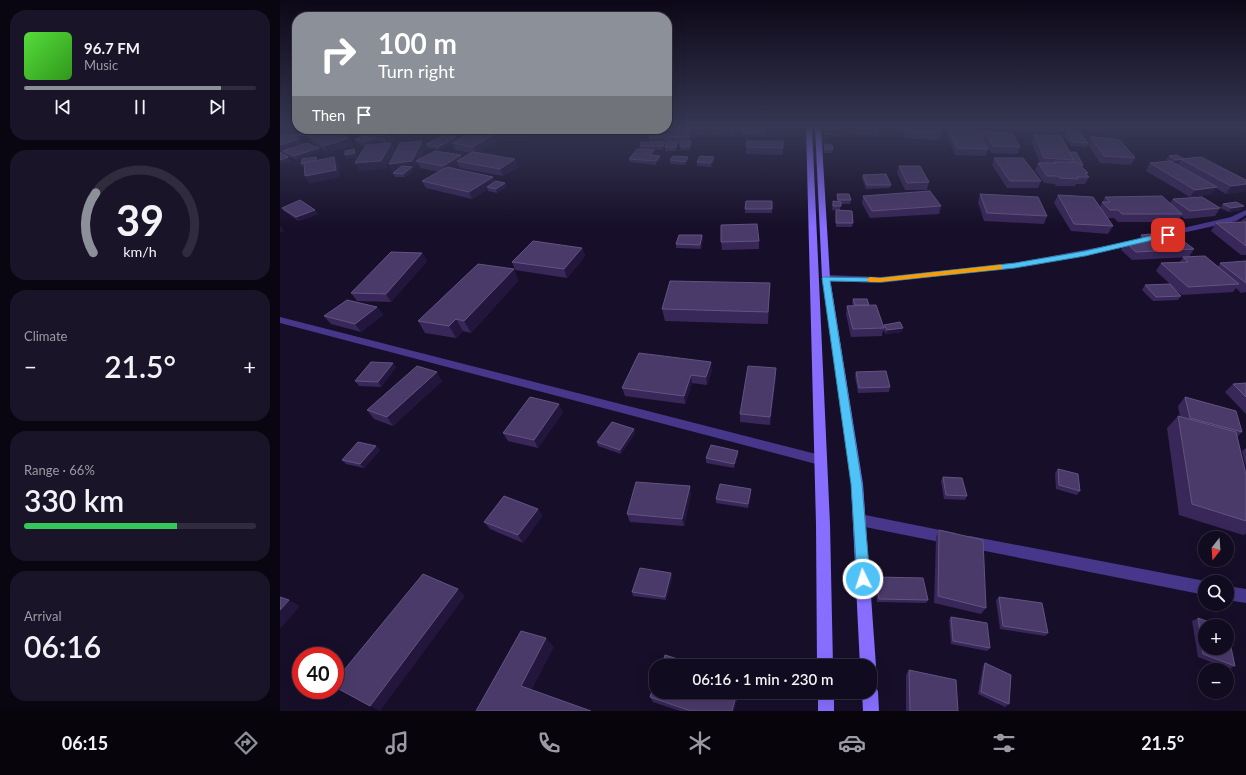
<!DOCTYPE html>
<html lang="en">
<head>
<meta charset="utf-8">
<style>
	:root { --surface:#110b1f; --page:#1a1428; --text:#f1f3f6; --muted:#9c9ba4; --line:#302b3d; --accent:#8c9099 }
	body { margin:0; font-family:Lato,sans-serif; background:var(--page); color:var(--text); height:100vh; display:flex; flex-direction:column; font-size:15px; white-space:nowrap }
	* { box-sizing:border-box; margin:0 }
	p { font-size:13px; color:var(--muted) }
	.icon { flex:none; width:22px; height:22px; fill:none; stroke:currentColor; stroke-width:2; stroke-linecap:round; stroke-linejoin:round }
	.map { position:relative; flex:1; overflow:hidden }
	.details { display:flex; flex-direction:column; gap:10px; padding:10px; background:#090611; width:280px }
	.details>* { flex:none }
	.banner { position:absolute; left:12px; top:12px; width:380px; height:122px; border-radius:16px; box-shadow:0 4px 16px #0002,0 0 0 1px var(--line); background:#8c9099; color:#fff; overflow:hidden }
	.needle { width:26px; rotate:197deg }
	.fabs { position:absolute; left:918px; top:531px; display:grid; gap:8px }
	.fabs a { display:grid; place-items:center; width:36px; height:36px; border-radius:50%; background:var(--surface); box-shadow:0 4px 16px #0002,0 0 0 1px var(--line); font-size:20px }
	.speed { position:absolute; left:12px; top:647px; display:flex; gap:8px; font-size:20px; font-weight:700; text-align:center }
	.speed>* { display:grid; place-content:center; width:52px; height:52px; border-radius:50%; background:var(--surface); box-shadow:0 4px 16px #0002,0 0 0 1px var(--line); line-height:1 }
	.speed .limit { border:6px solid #d22; background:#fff; color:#111 }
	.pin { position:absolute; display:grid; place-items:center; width:34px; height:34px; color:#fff; margin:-17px; border-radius:8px; box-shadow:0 2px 6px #0006 }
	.me { position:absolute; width:44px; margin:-22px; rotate:356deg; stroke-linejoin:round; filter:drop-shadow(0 0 3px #0008) }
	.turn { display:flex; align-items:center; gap:14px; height:84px; padding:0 20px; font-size:18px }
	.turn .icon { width:52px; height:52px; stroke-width:2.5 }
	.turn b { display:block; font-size:28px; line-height:34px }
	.then { display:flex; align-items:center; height:38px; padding:0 20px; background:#0003; gap:8px; font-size:15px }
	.big { font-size:30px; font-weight:600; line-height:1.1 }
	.details .card { flex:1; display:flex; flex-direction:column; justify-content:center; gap:6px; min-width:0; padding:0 14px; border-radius:16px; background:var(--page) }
	.details .dial { align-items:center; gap:0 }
	.dial svg { height:104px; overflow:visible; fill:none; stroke:var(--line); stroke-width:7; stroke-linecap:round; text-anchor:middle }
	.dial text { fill:var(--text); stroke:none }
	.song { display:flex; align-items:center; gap:12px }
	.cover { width:48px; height:48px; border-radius:6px; background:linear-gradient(135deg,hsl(110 70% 55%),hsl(110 70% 35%)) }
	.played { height:4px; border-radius:2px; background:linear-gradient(90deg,var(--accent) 85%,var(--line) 85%) }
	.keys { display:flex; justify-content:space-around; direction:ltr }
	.heat { display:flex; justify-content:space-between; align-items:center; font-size:22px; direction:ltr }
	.charge { height:6px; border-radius:3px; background:linear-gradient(90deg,#34c759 66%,var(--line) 0) }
	.trip { position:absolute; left:369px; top:659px; width:228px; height:40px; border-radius:16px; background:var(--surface); box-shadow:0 4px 16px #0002,0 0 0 1px var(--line); font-weight:600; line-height:40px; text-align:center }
	.tabs { display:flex; height:64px; justify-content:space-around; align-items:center; background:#07040c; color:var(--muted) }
	.tabs .icon { width:28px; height:28px }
	.tabs .on { color:var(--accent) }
	.tabs b { font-size:18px; color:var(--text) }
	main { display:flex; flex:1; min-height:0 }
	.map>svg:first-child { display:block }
</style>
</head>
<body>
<main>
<section class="details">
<div class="card">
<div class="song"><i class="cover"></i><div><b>96.7 FM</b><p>Music</p></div></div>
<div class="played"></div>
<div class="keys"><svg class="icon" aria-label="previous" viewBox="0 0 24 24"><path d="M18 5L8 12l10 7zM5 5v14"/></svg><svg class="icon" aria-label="pause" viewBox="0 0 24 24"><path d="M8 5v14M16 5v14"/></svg><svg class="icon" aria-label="next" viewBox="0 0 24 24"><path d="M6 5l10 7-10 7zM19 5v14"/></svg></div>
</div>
<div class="card dial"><svg viewBox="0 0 100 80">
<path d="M14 69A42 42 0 1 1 86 69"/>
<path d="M14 69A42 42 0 0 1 16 23" stroke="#8c9099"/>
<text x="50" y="56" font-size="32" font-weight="700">39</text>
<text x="50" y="72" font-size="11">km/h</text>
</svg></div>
<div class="card"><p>Climate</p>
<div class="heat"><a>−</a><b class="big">21.5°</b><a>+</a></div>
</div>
<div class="card"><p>Range · 66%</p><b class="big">330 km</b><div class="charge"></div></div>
<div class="card"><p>Arrival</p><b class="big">06:16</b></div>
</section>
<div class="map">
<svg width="966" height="711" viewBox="0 0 966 711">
	<rect width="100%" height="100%" fill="#170f29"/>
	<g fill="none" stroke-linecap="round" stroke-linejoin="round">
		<path fill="#47378b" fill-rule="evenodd" d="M45,129H59L0,140V136Z
			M966,210V215L956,221L880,238L876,236L877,234L951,217Z
			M857,240L861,242L860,244L805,255L735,267L601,283L546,281L542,278L546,275L601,277L735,263Z
			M0,317L540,455L544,456L546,460L544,464L540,465L0,323Z
			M580,514L675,533L677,538L675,543L670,544L580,526L575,524L573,520L575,516Z
			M690,536L925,581L928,582H925V595L685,547L683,542L685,537Z
			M947,586L966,589V603L947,600Z"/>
		<path fill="#876eff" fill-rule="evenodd" d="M526,127H532L550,524L553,666H537L536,524Z
			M535,127H541L550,278L583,484L596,666L594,672L590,673V666H580L571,484L542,278Z
			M590,684L596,686L598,692L599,711H583L582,692H590Z
			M538,692H554V711H538Z"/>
	</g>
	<path fill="#382758" d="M387,127H424L423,135H411L410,141L411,145L410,150H401L400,144H397L396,151H386L385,147L386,144H384V146L383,150H369L375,154L374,155L380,159L376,165L350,162L349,159L360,149V146L370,142L369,137L387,129Z
		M432,127H459V129L458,133H455L454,136L432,135Z
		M545,127H561V136L544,135Z
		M564,127L599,129L598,136L564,134Z
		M622,127H660L662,133L660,140L624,138Z
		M708,127H798L796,133L808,143L810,136L855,158L851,165L820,163L808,144L806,147L791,146L784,136L786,133L717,130L716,128Z
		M800,127H827L826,129L804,130Z
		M904,127H935V128Z
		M76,129H164L154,134L131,131L133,134L127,137L122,136L107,143L93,140L95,143L87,145L111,143L115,150L105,168L79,171L86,146H85L77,143L75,139L81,137L79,136L75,130Z
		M197,129H224L226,135L198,153L238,167L223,176L180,168L178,165L173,169L213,177L215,182L225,183L227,187L217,193L208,191V189L192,199L146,188L142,181L159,172L140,168L138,163L135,168L132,169L133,171L125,177H115L113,173L116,170L112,171L109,164L145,148L140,159L181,155L182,158L190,153L175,150L172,143L160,150L148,148L146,144L176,137L178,140Z
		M487,129L485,136L461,135V132Z
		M669,129L700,134L701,130L713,132L740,147L738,154L711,153L704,139V138L702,137L708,149L706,156L675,155L667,135Z
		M25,133L73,145L48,153L29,140Z
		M754,134L789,152L803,165L802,167L808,173L807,175L809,177L805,184H796L795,186H776L775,184L764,183L755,170L758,163H760L751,141Z
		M0,135L19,139L22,145L41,151L17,160L6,155L4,153H2L8,157L11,161L0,164Z
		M503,141V155L466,154V147Z
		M544,144L553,149V153H544Z
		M889,156L904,159L966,180V191L946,194L936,188L932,194L910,197L866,171L870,163L888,161L886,160Z
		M408,157V161L405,165L390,164V160Z
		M434,157V161L431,167L417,166V162Z
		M714,158L761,181L758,188H727L712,165Z
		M619,166L649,182L647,190H625L617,173Z
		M583,175L611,185L610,188L586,189L582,178Z
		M557,194L571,200L570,204H561L560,210H552L553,201H557Z
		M700,194L767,216L764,224L704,221L698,202Z
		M778,195L820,207L825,197L890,203L893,199L940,208L935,216L905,219L901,216L897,222H838L834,218H827L833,226L828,234L791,231L774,203Z
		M583,196L661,206L659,214L590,218L582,203Z
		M492,201V213H465V209Z
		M943,204L961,210L949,212L940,208Z
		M2,208L38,214L19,221L4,211Z
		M556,210L573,223L572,227H556Z
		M966,218V255H961L931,231L936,223L961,222L963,219Z
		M422,235L423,239L421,249L396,248V244Z
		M861,235L914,249L909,257L852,260L841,250L845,242L858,241Z
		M479,241V249L442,250L441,242Z
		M302,248L305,256L287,278L235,270L232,262Z
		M142,253L147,261L111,302L77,301L71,293Z
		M903,257L938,267L940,263L966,261V292L961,293L956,288L953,292L902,295L890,285L901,296L898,300L873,301L862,290L865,285L890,284L876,271L881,263L900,262Z
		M234,269L238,281L191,333L183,331L176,338L145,333L138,321Z
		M490,283L488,324L385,321L382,309Z
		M573,299L589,305L603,326L604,325L622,332L606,334L603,330L602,336L571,337L566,314L567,306L573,305L572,304Z
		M97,307L103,315L81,332L51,324L44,316Z
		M116,367L101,387L79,386L75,381Z
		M496,368V376L490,425L460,422V414Z
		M432,370L427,385L412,383L405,404L345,396L342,388Z
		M576,372L610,387L609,392L578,393L575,376Z
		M162,381L113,426L94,419L87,410Z
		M966,383V414L945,392L953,384Z
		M905,397L962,432L957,437L966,474V534L963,535L899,515L887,428L898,416L900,417L898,406Z
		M283,412L258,448L228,441L223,433Z
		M354,429L355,433L341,454L318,446L317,442Z
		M966,448V467L962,451Z
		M100,450L84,468L66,464L62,460Z
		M458,455L454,468L426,463V458Z
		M778,469L800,491L797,495L776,489L775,473Z
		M663,477L687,496L685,500L664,499L661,481Z
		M471,493L468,508L436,503V499Z
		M411,494L404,526L350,522L347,514Z
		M258,509L262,516L243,543L210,529L204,522Z
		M659,530L706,608L701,614L654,603L656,538Z
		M391,573L392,577L386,600L353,596L352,592Z
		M596,577L648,600L646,603L597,602L595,580Z
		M719,597L768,633L765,636L720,629L716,600Z
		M671,617L710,648L707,651L671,644L669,620Z
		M918,618L955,666L949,669L918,657L912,621Z
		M705,663L729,704L725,707L698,694L703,666Z
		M629,670L678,711H626V675Z
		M376,692H459L454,711H400L373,702L370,697Z"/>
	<path fill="#23163d" d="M422,127H424L423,135Z
		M454,127L455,133L454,136Z
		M119,129L122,136L107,143L103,136Z
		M126,129H130L133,134L127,137L124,130Z
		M151,129H164L154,134Z
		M223,129H224L226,135L196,154L193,147Z
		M255,129H258L257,136L231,138L228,132Z
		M269,129H303L270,133Z
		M411,129V136L410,144L409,137Z
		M176,137L178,140L160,150L158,147Z
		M69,138L73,145L48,153L44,146Z
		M19,139L23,146L3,151L4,153L0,154V145Z
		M93,139L95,143L85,146L83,142Z
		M142,141L145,148L139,161H136L138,163L135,168L132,169L133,171L125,177L123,174L129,169L112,171L109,164Z
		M384,142V146L383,150V146Z
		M111,143L115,150L105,168L79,171L75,163Z
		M39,148L41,151L17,160L14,156Z
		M74,149L76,153L77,157L67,159L65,155Z
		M374,150L375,154L371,159L370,155Z
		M181,155L184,162L177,161L178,165L166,173L163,166Z
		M380,156V159L376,165V161Z
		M8,157L11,161L0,164V160Z
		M36,157L39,160L38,165L23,167L21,164Z
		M54,157L58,164L60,177L29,184L25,176Z
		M408,157V161L405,165V162Z
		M434,157V161L431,167V163Z
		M235,159L238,167L223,176L220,169Z
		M901,159L899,163L893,164L896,160Z
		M213,177L216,184L207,187L208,189L192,199L189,192Z
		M225,183L227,187L217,193L216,189Z
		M966,184V191L946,194L951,186Z
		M937,187L932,194L910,197L915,190Z
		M964,206L961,210L949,212L951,208Z
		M35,210L38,214L19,221L16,217Z
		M0,225L4,231L0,233Z
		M422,235L423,239L421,249L420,245Z
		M302,248L305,256L287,278L284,269Z
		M142,253L147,261L111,302L106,294Z
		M234,269L238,281L191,333L184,321Z
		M97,307L103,315L81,332L75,324Z
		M176,319L183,331L176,338L169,326Z
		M623,328L622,332L606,334L607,330Z
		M431,362L432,370L427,385L426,377Z
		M113,363L116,367L101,387L98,382Z
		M496,368V376L490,425V417Z
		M157,372L162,381L113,426L107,417Z
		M411,375L412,383L405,404L404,396Z
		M279,404L283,412L258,448L254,440Z
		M354,429L355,433L341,454L340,450Z
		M96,446L100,450L84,468L80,464Z
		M458,451V455L454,468V464Z
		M410,486L411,494L404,526L402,519Z
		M471,489V493L468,508V504Z
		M258,509L262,516L243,543L238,535Z
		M391,573L392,577L386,600L385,597Z
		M178,589L185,596L100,711L90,706Z
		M9,600L20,606L0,629V610Z
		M266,638L274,647L250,693L241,686Z
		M457,692H459L454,711H452Z"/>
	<path fill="#4a3a6a" stroke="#625381" d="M387,127H422V128H387Z
		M432,127H454V129H432Z
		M462,127H486L485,133L461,132Z
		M545,127H561V129L545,128Z
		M564,127H599V129Z
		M624,127H660L662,133L625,132Z
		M40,129H54L69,138L44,146L25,133Z
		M76,129H118L103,136L75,130Z
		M197,129H223L193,147L172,143Z
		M229,129H255L228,132Z
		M371,129H411L409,137H369Z
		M669,129L698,130L708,149L677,148Z
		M701,130L712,131L713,132H706L705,134H702Z
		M706,132L732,133L740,147L713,146Z
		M786,133H801L808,143L793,142Z
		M4,134L19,139L0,145V135Z
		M754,134L781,136L794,160L764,158Z
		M165,135L176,137L158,147L146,144Z
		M85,136L93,139L83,142L75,139Z
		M810,136L840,140L855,158L824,156Z
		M142,141L132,161L109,164L120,143Z
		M401,141H411L410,146L400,147Z
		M467,141H503V148L466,147Z
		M361,142H384L383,146H360Z
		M387,142H397L396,147H385Z
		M27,143L39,148L14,156L3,151Z
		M111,143L101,161L75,163L86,145Z
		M544,144L552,145L553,149H545Z
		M74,149L75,153L65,155V151Z
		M357,149L374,150L370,155L380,156L376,161L349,159Z
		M155,151L181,155L163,166L136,161Z
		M0,152L8,157L0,160Z
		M193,152L235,159L220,169L177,161Z
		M789,152H796L803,165H800L797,162H793L794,160Z
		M897,155L904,159L896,160L889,156Z
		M393,156L408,157L405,162L390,160Z
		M420,156L434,157L431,163L417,162Z
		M36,157V160L21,164L22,159Z
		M54,157L56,170L25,176L24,163Z
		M921,157L966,180V184L951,186L901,159Z
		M714,158H743L761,181H730Z
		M890,161L937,187L915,190L870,163Z
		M774,162H797L808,173H805L809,177H797L798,179L780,178L778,176H767L758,163H776Z
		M122,166L132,167L123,174L113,173Z
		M619,166H640L649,182L627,183Z
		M167,167L213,177L189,192L142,181Z
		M606,174L611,185H587L583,175Z
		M216,181L225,183L216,189L207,187Z
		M650,191L661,206L592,211L583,196Z
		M557,194H569L571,200H558Z
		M700,194L758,197L767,216L707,213Z
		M778,195L813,197L833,226L794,224Z
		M882,196L902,214H842L838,210H830L822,202H830L825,197Z
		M922,197L940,208L910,211L893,199Z
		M20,200L35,210L16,217L2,208Z
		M466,201H492V209H465Z
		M553,201L561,202V206H553Z
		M956,202L964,206L951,208L943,204Z
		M556,210L572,211L573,223H556Z
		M965,222H966V246L936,223Z
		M477,224L479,241L441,242V225Z
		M891,232L914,249L856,252L845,242L867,240L861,235Z
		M399,235H422L420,245L396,244Z
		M253,241L302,248L284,269L232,262Z
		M111,252L142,253L106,294L71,293Z
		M925,256L959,284L908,287L881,263L908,262L903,257Z
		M966,261V283L940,263Z
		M198,264L234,269L184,321L176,319L169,326L138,321Z
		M390,281L490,283L488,312L382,309Z
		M890,284L901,296L876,297L865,285Z
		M573,299H587L589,305H575Z
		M67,300L97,307L75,324L44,316Z
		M596,305L604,328L573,329L567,306Z
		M620,322L623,328L607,330L604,325Z
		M359,353L431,362L426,377L411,375L404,396L342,388Z
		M91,362L113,363L98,382L75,381Z
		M137,366L157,372L107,417L87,410Z
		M468,366L496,368L490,417L460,414Z
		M606,371L610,387L579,388L576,372Z
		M966,383V397L953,384Z
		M250,397L279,404L254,440L223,433Z
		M905,397L956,411L962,432L910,418Z
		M898,416L956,432L966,474V521L912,504Z
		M332,422L354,429L340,450L317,442Z
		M78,442L96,446L80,464L62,460Z
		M431,445L458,451L454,464L426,458Z
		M778,469L798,474L800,491L779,485Z
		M663,477L682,478L687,496L666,495Z
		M356,482L410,486L402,519L347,514Z
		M440,484L471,489L468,504L436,499Z
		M224,496L258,509L238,535L204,522Z
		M659,530L703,540L706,608L658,596Z
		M360,568L391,573L385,597L352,592Z
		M143,574L178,589L90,706L55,687V681Z
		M596,577L643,578L648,600L599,599Z
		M0,597L9,600L0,610Z
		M719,597L762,603L768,633L723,626Z
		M671,617L707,623L710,648L673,641Z
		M918,618L940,626H925V648H947V629L955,666L923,654Z
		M241,631L266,638L241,686L311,711H196Z
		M385,655L420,666H382Z
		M705,663L731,675L729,704L701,692Z
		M629,670L676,680L678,711H630Z
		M376,681V692H457L452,711H411L370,697Z"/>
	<linearGradient id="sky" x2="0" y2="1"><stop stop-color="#0d0817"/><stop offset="0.56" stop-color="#363754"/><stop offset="1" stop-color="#363754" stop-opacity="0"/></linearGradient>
	<rect width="966" height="227" fill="url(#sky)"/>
	<path fill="#4fc3f7" stroke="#337fa1" d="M888,232L891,235L890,236L805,256L735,268L600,282L550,281L582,484L590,579L588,583L583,585L579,583L577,579L571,484L542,278L543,277L600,278L735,263L805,251Z"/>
	<path fill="#f59e0b" d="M719,265H722V269L600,282H590L586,280L590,277L600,278Z"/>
</svg>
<div class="fabs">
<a><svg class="needle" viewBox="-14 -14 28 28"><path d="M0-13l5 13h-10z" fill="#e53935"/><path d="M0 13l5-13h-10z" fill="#9c9ba4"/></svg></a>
<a><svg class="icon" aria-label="search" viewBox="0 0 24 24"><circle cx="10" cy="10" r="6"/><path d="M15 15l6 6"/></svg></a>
<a>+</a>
<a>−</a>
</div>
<div class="speed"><div class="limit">40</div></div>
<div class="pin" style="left:888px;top:235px;background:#d93025"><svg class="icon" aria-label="arrive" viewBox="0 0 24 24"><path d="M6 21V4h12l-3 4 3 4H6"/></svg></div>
<svg class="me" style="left:583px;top:579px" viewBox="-20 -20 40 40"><circle r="17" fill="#4fc3f7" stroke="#fff" stroke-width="3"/><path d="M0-11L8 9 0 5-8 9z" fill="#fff"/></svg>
<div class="trip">06:16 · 1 min · 230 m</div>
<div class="banner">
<div class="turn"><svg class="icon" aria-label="right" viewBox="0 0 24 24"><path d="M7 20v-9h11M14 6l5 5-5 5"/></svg><div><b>100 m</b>Turn right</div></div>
<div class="then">Then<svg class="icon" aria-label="arrive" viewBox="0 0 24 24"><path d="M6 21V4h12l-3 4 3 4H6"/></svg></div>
</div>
</div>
</main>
<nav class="tabs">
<b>06:15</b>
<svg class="icon on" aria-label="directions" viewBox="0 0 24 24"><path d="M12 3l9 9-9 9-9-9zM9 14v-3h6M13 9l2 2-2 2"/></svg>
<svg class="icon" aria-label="music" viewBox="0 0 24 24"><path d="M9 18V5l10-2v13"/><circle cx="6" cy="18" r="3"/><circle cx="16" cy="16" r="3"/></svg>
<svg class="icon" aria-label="phone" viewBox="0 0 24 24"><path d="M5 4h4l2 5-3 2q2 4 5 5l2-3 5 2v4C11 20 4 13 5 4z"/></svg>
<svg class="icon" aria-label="climate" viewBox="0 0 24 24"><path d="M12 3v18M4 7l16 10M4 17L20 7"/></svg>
<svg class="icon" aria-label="car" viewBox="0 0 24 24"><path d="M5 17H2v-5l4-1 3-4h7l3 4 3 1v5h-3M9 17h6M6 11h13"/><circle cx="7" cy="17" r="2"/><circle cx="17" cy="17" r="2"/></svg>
<svg class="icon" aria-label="filters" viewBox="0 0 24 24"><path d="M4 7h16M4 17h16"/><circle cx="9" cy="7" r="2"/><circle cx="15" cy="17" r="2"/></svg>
<b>21.5°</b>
</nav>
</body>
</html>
